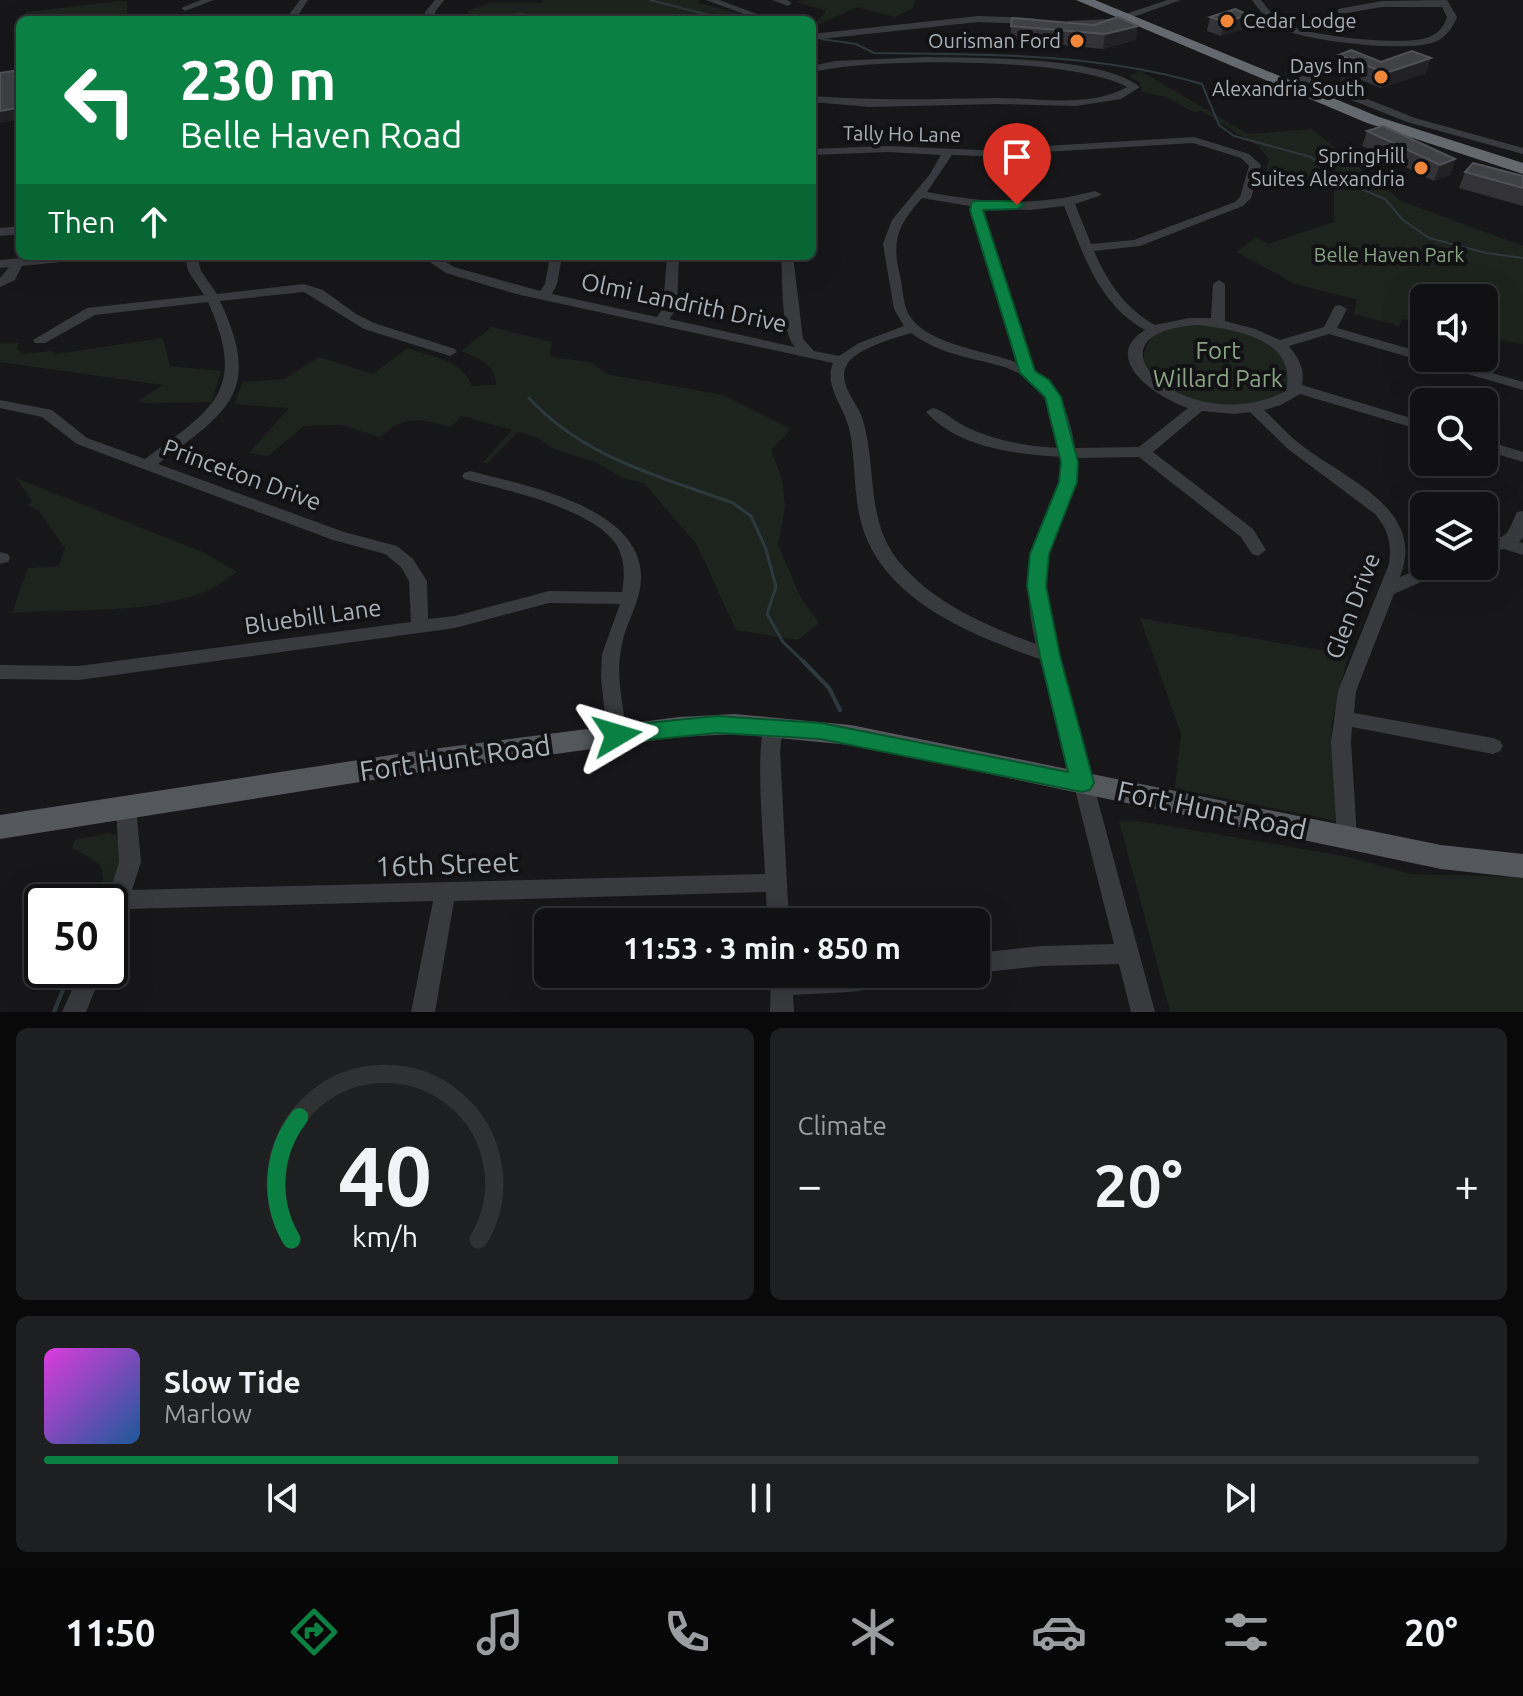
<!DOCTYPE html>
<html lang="en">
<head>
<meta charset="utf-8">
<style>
	:root { --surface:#111113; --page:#1e1f21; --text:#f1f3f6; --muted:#9c9da0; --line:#303133; --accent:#0b8043 }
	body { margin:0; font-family:Ubuntu,sans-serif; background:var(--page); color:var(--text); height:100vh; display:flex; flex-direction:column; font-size:30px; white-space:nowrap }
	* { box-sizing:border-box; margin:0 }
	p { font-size:26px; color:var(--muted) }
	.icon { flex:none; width:44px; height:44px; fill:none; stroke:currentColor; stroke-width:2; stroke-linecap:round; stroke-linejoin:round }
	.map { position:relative; height:1012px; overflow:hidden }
	.sheet { display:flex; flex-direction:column; gap:16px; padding:16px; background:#09090a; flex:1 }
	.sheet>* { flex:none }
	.top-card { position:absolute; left:16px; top:16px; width:800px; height:244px; border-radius:12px; box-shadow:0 8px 32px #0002,0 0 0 2px var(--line); background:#0b8043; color:#fff; overflow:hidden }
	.tools { position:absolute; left:1410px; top:284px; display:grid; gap:16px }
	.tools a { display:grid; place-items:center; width:88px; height:88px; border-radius:12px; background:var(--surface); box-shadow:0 8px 32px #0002,0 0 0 2px var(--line); font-size:40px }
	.speed { position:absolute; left:24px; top:884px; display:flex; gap:16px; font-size:40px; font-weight:700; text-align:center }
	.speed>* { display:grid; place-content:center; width:104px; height:104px; border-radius:50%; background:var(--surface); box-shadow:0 8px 32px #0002,0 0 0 2px var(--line); line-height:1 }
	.speed .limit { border:4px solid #111; border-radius:12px; background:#fff; color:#111 }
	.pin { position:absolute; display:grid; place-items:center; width:68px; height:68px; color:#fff; margin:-82px -34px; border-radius:50% 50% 50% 0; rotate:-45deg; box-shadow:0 0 8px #0007 }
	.pin .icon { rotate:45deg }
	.me { position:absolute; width:88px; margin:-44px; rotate:83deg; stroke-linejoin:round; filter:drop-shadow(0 0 6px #0008) }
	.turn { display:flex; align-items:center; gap:28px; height:168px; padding:0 32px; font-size:36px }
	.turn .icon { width:104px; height:104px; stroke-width:2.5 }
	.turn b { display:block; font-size:56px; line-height:68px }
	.then { display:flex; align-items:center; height:76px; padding:0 32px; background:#0003; gap:16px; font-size:30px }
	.big { font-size:60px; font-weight:700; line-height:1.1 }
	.sheet .widget { flex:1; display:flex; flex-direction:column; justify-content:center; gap:12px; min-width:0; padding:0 28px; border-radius:12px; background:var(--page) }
	.sheet .dial { align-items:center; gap:0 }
	.dial svg { height:208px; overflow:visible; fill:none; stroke:var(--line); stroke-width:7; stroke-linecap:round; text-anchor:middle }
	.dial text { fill:var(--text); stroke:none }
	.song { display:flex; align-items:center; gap:24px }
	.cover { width:96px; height:96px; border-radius:12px; background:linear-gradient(135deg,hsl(300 70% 55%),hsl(210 70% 35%)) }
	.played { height:8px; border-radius:4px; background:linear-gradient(90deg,var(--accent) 40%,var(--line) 40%) }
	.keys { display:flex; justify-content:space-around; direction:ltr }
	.heat { display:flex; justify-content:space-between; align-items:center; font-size:44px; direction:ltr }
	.sheet .tiles { flex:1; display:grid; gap:16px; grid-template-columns:1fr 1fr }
	.widget:last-child { grid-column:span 2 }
	.trip { position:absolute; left:534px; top:908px; width:456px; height:80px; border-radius:12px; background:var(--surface); box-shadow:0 8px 32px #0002,0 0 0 2px var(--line); font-weight:700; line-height:80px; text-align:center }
	.dock { display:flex; height:128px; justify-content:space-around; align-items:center; background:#070708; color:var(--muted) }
	.dock .icon { width:56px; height:56px }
	.dock .current { color:var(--accent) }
	.dock b { font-size:36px; color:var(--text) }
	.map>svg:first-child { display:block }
</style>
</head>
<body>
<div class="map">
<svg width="1523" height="1012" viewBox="0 0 1523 1012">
	<rect width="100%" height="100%" fill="#171719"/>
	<path fill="#1d241d" d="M544,0H700L698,3L757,18L468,20V11L488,3H540Z
		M802,0H915L913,8L895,17L857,7L818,25L814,24L826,11L797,2Z
		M120,1L127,2V20H22L26,12Z
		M1141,71L1248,134L1312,129L1401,201L1523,246V344L1484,337V298H1424V324L1402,319L1399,326L1354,314L1357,300L1295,284L1236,252L1256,237L1268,244L1334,222V185L1266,172L1269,159L1259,147L1202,111L1193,112L1167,97L1142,92L1140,82L1128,76Z
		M1207,324L1254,335L1285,355L1290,385C1266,416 1206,409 1174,392C1161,385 1152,375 1143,363C1146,324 1176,327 1207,324Z
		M492,327L552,342L550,357L591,362L607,374L723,395L791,429L771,450L782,479L785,507L778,545L801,598L819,623L798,640L736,630L697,545L644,483L623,478L595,462L554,449L538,438L518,432L487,463L483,462L512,430L462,416L450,427C418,418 406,415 380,437L340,425L304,426L268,456L249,453L289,408L234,404L243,382L284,379L319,357L373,374L407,348C430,356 464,361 472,386L496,385C496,364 478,358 461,351Z
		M163,338L170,366L221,371L212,402L144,403L138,401L163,385L0,362V343H19L17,349L23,354L51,351L56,354Z
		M16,478L205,553L237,572C225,580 212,590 199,594C138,615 75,608 12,613L28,568L59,566L65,548L38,510L27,505L32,501Z
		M1140,618L1348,655L1331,725L1336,821L1175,788L1181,734Z
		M1119,821H1139L1344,856L1411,874L1523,877V1012H1170Z
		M109,833L116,835L125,856L114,895H102C107,863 98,862 72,848L75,840Z"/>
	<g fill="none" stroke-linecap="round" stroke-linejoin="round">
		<path stroke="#2d393d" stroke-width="2" d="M650,0L729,20
			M468,19L522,14L540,20
			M821,39L856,44L874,53C982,54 1098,53 1202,84L1219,125L1234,136L1311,157L1335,178L1385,199L1403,220L1429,238L1486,253L1523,258"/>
		<path stroke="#2d393d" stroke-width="3" d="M529,398C584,458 659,476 733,503L751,516L766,549L776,587L767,614L783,642L805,663"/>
		<path stroke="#2d393d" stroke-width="4" d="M803,661L829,688L840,710
			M54,1012L71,970"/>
		<path fill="#383a3e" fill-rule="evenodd" d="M201,0H214L185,11L181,8Z
			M300,0H308L295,20H285Z
			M435,0H444L435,12V20H425V12Z
			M706,0H719L760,15L752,17Z
			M772,0H787L792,3L788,6Z
			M1168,0H1181L1111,25L1068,27L1063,24L1068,21L1110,19Z
			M1252,0H1261C1267,8 1274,17 1283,23C1305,36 1401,46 1426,38C1437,35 1444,27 1447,17L1442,7H1382L1341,14L1338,13V9L1382,1L1447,0L1457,17C1453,27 1447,36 1437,41C1412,54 1303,41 1277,27C1267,21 1259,9 1252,0Z
			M978,16L1033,18L1038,21L1033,24L978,22L812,40V34Z
			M924,57C975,58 1102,56 1140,87L1121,99L1076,106L996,104L870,107L812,102V96C873,101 932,99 993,98C1036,97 1088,109 1127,87C1070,57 876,57 812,72V66L835,61Z
			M1302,76H1310L1415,118L1523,148V154L1407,122L1306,82L1295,83V79Z
			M1194,137L1249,154L1261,165L1251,198L1243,206L1140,246L1094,251C1108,283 1125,308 1155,325L1189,318H1211L1213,284L1219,280L1225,284V321L1255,329L1280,340L1324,327L1335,306L1340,305L1347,309L1337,328L1424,353V358H1441L1523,382V390L1329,334L1289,346C1299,359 1305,369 1302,385L1424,422V431L1300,394L1281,405L1264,410C1276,421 1287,434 1300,444C1344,479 1427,508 1400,577L1427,566H1450L1448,570L1394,594L1356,691L1354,713L1493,738L1500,741L1503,746L1500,751L1493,754L1352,727L1351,742L1357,838L1354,844L1347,847L1340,844L1337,838L1331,742L1338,691L1389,564C1392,544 1388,529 1375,514L1288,449L1250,412L1234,414L1202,411L1153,452L1253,529L1266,550L1258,556L1252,554L1241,537L1139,457L1076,458L1075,485L1052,545L1046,570L1049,620L1155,1012H1131L1119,964L1041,966L976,973V953L1041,946L1114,944L1060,730L1040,659C974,636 887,602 863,529C853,498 856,464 850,432C846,409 823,386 833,363L516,294L446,273L421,256H436L454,267L540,291L545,284L550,256H562L557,284L552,294L657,317L663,308L667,256H679L677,308L669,319L795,347C780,331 783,278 781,256H793L803,339L814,351L839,356L859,343L904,326L894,309L883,244L892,220L930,174L941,155L888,152L812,155V149L888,146L980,150ZM1193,143L1241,158L1249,166L1240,197L1235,202L1134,240L1091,244L1075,204L1099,196L1101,194L1095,191C1035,207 987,203 927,192L952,155L980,156ZM922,198L970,206L1018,363C988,351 930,345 911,318C903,308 903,288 900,276C891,240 898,225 922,198ZM1064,206C1083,253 1098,304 1145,330C1098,359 1159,399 1188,408L1139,447L1075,448C1070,417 1062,389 1034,371L983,208L1031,210ZM1199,325C1238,330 1298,340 1286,391C1188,442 1071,332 1199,325ZM911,333C976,381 1044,337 1059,448C1026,446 996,441 966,427C954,421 945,411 933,408L926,412C959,448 1015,454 1061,457C1063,490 1045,516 1035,546C1025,578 1028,612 1036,644C987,626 935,604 900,563C864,520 878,467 862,417C856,401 838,384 846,366C854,349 894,338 911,333Z
			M20,226V234L0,236V228Z
			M42,256H86L80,260L22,266L15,280L0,287V278L9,267L0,268V260Z
			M185,256H197L201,271L217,294L304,284L323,290L356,314L374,323L455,349L457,352L450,356L364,329L304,292L220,301C263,392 228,411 158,464L344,532L397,546L413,559L427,581L428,619L455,616L549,591L622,592C625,576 625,559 616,544C591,508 506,490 464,479L462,476L464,473L470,471C523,485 638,506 641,574C642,600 627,620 622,644C615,674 623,705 627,735L624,740L617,742L610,740L607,735L601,677L602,654L620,604L549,603L455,628L79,680L0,679V665L79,666L411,622L409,581L401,567L385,554L333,540L77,444L42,417L0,408V400L52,410L87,438L145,459C213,409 248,391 208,302L95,315L45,343H35L33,340L87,308L204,295L188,271Z
			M1484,440L1523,452V462L1484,450Z
			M1523,511V538L1519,542L1523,543V555L1504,549L1484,552V540C1511,537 1506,534 1517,512Z
			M0,552L8,554L10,558L8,562L0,564Z
			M773,720L780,722L783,727L780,751L789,922H767L766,892L454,901L435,1012H411L433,901L126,909L118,932L110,935V902H107L119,862L116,807L119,801L126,799L133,801L136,807L141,862L132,890L765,874C764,842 754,746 766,722Z
			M81,970H103L86,1012H62Z
			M771,974H925L922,981L914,984L848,992L793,995L794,1012H770Z"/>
		<path fill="#54585d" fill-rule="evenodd" d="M735,714L851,725L1441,845L1523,854V878L1441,869L851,745L735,734L679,737L417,773L0,839V815L417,751L679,717Z"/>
		<path fill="#64696f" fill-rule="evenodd" d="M1076,0H1095L1379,117L1523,163V174L1367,123Z"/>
	</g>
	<path fill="#333337" d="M1210,17L1246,28L1221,36L1207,31Z
		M1012,18L1136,40L1103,49L1010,40Z
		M1339,55L1381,62L1426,73L1381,88L1361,80L1339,84L1342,72L1335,69Z
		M1367,131L1455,159L1450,175L1434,181L1362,146Z
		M1465,172L1523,176V206L1459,188Z"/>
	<path fill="#222225" d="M1249,15L1246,28L1221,36L1224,22Z
		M1138,26L1136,40L1103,49L1105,34Z
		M1431,58L1426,73L1381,88L1386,73Z
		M1365,65L1361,80L1339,84L1343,69Z
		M20,106V119L0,123V111Z
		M1455,159L1450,175L1434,181L1440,165Z"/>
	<path fill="#404145" stroke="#505257" stroke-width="2" d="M1235,9L1249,15L1224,22L1210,17Z
		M1118,17L1138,26L1105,34L1011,26L1012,18L1094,25Z
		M1351,50L1381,62L1412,51L1431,58L1386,73L1365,65L1343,69L1355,61L1339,55Z
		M20,70V106L17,108L0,111V73Z
		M1383,126L1455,159L1440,165L1367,131Z
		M1473,163L1523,176V188L1465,172Z"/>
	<path fill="#0b8043" stroke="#07532c" stroke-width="2" d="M976,201H1017L1024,205L1017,209L983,210L1035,371L1049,380L1061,397L1078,462L1077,482L1049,554L1046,586L1060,656L1094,783L1090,790L1082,792L821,739L717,733L617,743L609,741L606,735L609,729L617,726L717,716L821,723L1068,772L1040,656L1027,586L1030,554L1059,482L1061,462L1045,397L1020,373L970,210L972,202Z"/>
	<g fill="#ef8639" stroke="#121214" stroke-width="3">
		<circle cx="1227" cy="21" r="8"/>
		<circle cx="1077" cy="41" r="8"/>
		<circle cx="1381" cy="77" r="8"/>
		<circle cx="1421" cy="168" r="8"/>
	</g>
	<g text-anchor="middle" stroke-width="8" stroke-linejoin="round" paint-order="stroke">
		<g font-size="20" fill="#a9b1b8" stroke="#121214" text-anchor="end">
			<text x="1243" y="28" text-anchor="start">Cedar Lodge</text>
			<text x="1061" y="48">Ourisman Ford</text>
			<text x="1365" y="73">Days Inn<tspan x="1365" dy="23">Alexandria South</tspan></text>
			<text x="1405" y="163">SpringHill<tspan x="1405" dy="23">Suites Alexandria</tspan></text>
		</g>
		<g font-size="20" fill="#a9b1b8" stroke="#121214">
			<text transform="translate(902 134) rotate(1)" y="7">Tally Ho Lane</text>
		</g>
		<g font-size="20" fill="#87a381" stroke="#121214">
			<text x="1389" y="262">Belle Haven Park</text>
		</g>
		<g font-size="24" fill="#a9b1b8" stroke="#121214">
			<text transform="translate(684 303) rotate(12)" y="8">Olmi Landrith Drive</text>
			<text transform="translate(242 475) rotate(20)" y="8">Princeton Drive</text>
			<text transform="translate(1353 606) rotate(-69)" y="8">Glen Drive</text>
			<text transform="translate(313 617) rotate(-8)" y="8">Bluebill Lane</text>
		</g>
		<g font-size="24" fill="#87a381" stroke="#121214">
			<text x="1218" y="359">Fort<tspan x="1218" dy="28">Willard Park</tspan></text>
		</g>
		<g font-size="28" fill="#a9b1b8" stroke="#121214">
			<text transform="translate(455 758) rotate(-8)" y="10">Fort Hunt Road</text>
			<text transform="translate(1212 810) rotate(12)" y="10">Fort Hunt Road</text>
			<text transform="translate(447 864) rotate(-2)" y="10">16th Street</text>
		</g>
	</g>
</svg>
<div class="tools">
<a><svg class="icon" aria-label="sound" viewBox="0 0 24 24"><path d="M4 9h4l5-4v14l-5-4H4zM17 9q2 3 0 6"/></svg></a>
<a><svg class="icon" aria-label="search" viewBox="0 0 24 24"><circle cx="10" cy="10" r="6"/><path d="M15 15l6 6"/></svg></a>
<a><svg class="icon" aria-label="layers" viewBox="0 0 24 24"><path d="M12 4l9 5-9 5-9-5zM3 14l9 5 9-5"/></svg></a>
</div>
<div class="speed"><div class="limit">50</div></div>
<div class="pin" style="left:1017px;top:205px;background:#d93025"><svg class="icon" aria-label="arrive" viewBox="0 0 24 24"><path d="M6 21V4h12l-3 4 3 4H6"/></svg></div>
<svg class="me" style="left:617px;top:735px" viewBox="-20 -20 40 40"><path d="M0-17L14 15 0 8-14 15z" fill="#0b8043" stroke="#fff" stroke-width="4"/></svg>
<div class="trip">11:53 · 3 min · 850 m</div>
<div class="top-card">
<div class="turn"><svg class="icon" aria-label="left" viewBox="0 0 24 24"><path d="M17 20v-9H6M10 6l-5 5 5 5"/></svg><div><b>230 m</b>Belle Haven Road</div></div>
<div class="then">Then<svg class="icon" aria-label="ahead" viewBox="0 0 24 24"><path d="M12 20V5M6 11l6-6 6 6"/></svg></div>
</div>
</div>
<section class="sheet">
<div class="tiles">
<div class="widget dial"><svg viewBox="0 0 100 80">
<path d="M14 69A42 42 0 1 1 86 69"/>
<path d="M14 69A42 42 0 0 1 17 22" stroke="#0b8043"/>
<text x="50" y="56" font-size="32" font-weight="700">40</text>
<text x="50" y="72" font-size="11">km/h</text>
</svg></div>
<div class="widget"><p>Climate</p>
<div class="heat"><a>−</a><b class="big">20°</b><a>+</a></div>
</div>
<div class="widget">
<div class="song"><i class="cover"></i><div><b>Slow Tide</b><p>Marlow</p></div></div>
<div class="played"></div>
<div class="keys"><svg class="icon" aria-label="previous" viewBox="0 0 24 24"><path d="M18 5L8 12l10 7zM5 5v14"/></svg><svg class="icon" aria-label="pause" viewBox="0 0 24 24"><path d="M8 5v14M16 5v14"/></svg><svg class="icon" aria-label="next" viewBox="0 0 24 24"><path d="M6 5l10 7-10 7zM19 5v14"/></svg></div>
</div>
</div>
</section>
<nav class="dock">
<b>11:50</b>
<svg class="icon current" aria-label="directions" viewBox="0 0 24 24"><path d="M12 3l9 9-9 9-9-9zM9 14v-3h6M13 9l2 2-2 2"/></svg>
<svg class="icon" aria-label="music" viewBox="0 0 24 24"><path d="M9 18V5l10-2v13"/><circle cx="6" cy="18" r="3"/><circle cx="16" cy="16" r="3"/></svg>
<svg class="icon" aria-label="phone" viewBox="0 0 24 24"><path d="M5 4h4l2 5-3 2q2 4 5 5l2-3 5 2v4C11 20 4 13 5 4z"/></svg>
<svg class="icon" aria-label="climate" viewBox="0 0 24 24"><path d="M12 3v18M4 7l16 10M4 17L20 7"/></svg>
<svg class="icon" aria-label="car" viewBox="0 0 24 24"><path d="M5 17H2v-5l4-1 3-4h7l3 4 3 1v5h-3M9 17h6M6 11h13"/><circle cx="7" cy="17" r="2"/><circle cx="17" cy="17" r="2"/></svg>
<svg class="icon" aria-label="filters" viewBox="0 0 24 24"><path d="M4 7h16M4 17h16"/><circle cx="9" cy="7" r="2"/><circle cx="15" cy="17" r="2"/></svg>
<b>20°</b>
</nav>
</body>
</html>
